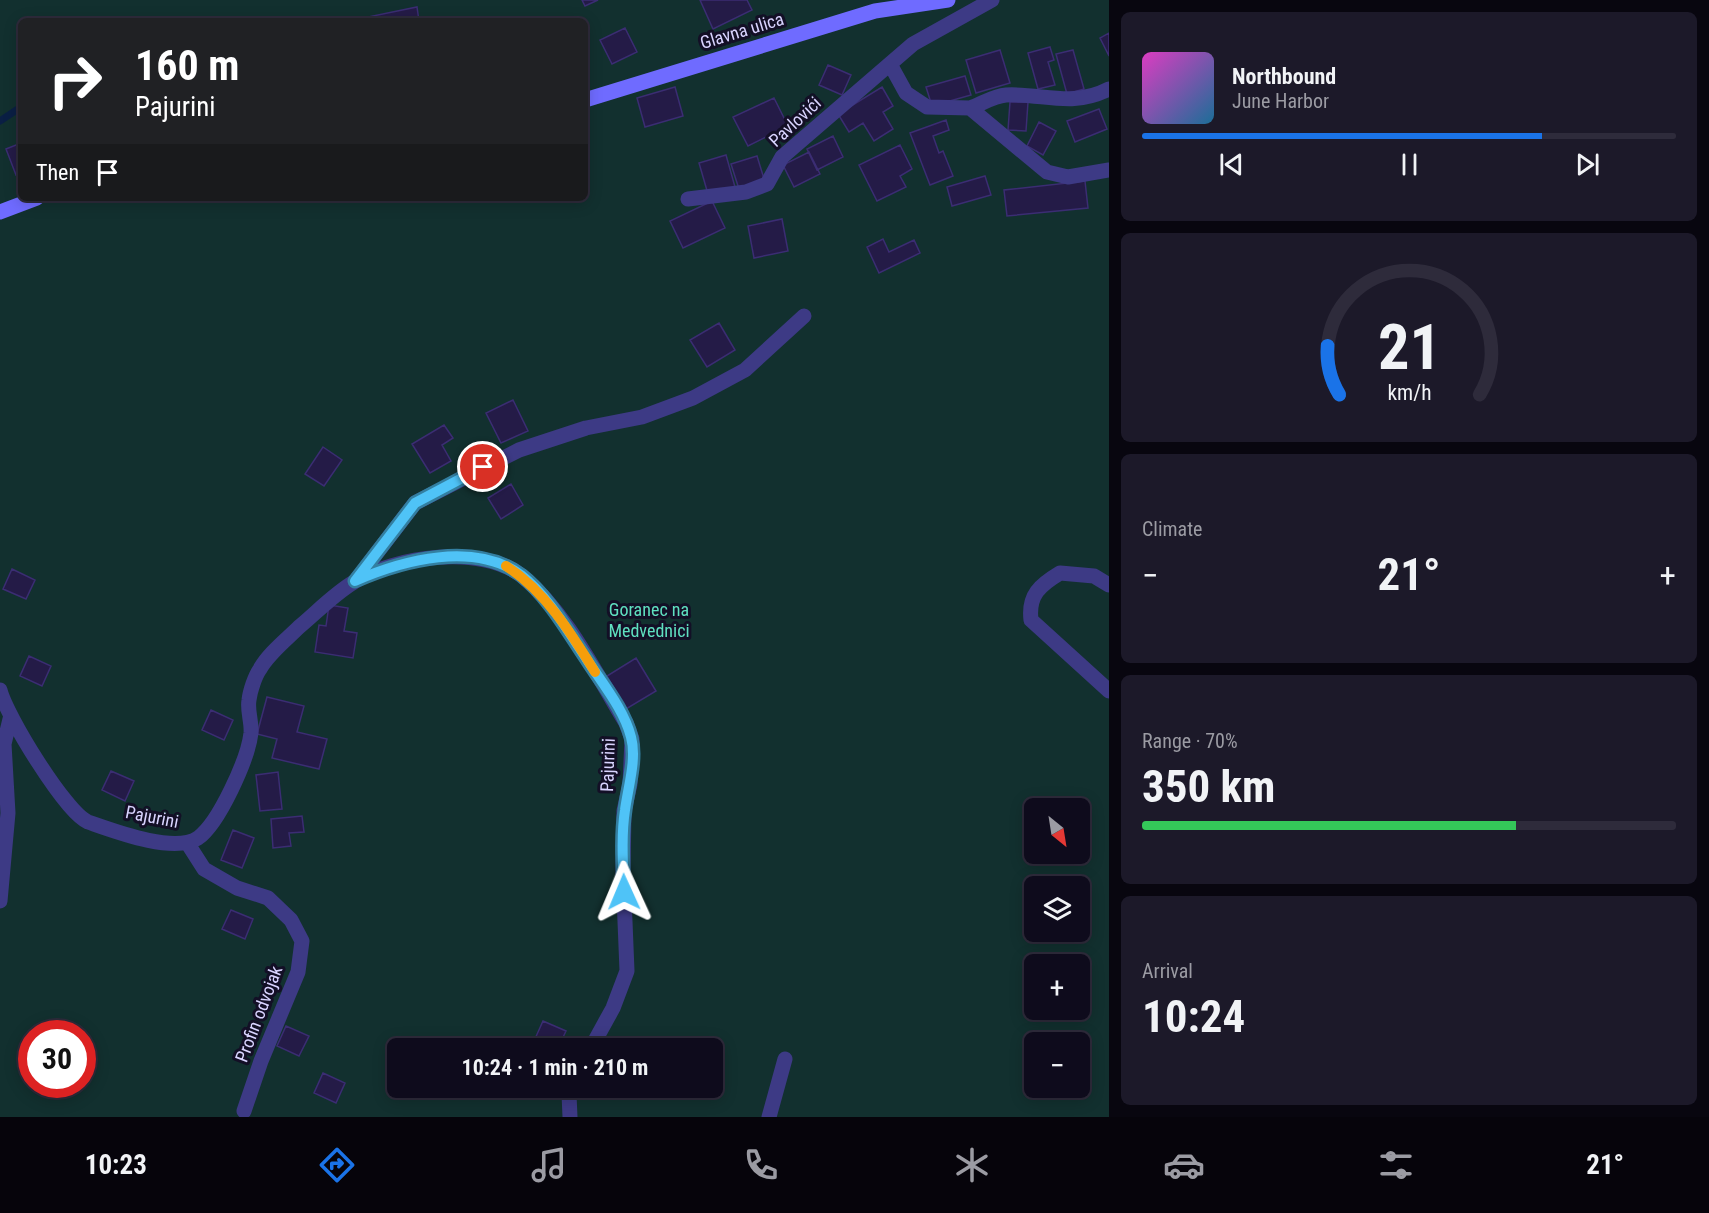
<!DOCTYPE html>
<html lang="en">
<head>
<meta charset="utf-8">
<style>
	:root { --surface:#0e0b1c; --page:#1c1929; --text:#f1f3f6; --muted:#9b9ba3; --line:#2e2b3b; --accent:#1a73e8 }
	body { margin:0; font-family:"Roboto Condensed",sans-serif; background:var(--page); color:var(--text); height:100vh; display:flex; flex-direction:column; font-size:22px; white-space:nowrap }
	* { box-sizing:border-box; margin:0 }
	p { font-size:20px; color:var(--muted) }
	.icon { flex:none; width:33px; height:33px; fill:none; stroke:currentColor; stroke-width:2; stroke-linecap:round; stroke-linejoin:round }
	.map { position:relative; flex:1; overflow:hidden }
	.drawer { display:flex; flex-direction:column; gap:12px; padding:12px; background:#08060f; width:600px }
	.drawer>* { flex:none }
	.guide { position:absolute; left:18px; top:18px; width:570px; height:183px; border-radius:9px; box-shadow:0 3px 15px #0003,0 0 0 2px var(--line); background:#202124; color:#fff; overflow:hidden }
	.needle { width:39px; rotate:150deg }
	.tools { position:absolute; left:1024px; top:798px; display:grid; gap:12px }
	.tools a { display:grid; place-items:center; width:66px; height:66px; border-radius:9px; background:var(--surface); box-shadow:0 3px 15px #0003,0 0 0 2px var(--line); font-size:30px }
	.speed { position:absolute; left:18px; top:1020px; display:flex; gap:12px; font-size:30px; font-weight:700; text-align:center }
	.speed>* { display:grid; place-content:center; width:78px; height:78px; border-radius:50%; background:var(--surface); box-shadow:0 3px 15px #0003,0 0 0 2px var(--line); line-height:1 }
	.speed .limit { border:9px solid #d22; background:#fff; color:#111 }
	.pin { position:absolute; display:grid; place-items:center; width:51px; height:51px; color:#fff; margin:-26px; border:3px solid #fff; border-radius:50%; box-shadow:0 2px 6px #0007 }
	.me { position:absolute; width:66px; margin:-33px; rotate:359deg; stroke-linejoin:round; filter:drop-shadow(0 0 4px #0008) }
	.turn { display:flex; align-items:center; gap:21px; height:126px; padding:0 18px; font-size:27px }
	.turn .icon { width:78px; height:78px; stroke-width:2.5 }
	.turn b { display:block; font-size:42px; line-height:51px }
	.then { display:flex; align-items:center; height:57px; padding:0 18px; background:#0003; gap:12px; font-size:22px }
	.big { font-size:45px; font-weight:700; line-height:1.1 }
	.drawer .widget { flex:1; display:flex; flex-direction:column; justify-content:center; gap:9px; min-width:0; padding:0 21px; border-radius:9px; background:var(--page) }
	.drawer .dial { align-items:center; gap:0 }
	.dial svg { height:156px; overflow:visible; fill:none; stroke:var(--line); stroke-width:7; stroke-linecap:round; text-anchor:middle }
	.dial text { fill:var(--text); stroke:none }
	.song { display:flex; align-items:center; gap:18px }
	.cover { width:72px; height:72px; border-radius:9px; background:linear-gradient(135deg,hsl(310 70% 55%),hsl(200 70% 35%)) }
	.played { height:6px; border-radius:3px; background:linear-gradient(90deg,var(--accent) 75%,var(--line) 75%) }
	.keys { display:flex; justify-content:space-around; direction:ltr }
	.heat { display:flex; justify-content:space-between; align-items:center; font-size:33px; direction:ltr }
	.charge { height:9px; border-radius:4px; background:linear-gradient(90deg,#34c759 70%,var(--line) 0) }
	.trip { position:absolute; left:387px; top:1038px; width:336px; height:60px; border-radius:9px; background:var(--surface); box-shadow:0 3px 15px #0003,0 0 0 2px var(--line); font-weight:700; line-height:60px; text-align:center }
	.menu { display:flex; height:96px; justify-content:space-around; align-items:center; background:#06040b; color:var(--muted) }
	.menu .icon { width:42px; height:42px }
	.menu .current { color:var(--accent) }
	.menu b { font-size:27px; color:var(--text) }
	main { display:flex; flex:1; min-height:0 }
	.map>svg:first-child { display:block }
</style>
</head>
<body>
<main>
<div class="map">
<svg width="1109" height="1117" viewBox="0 0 1109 1117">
	<rect width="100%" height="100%" fill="#130f26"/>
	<path fill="#12302f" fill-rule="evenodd" d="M0,0H1109V1117H0ZM21,21H585V198H21ZM1035,808H1080V854H1035ZM1035,886H1080V932H1035ZM1035,964H1080V1010H1035ZM32,1034H82V1084H32ZM1035,1042H1080V1088H1035ZM398,1048H712V1088H398Z"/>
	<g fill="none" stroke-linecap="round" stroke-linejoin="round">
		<path stroke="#0a1f44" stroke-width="7" d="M0,121L21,107"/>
	</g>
	<path fill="#241b47" stroke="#3b2d73" stroke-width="1.5" d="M582,0H598L585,6Z
		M700,0H747L752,10L713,29Z
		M417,7L419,21H363V18Z
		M625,28L637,52L612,64L600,40Z
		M1109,33V56L1100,38Z
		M1050,47L1054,60L1048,62L1055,85L1038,89L1028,53Z
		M1000,50L1010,83L976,93L966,60Z
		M1073,50L1084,89L1067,94L1056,54Z
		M828,65L851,75L842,95L819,85Z
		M965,76L971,95L932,106L926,87Z
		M675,87L683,116L645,127L637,98Z
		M882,87L893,106L883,112L893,129L874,141L863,123L849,132L838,114Z
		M774,98L788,126L748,146L733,117Z
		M1010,102H1028L1026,131L1008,130Z
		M1099,109L1107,129L1075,142L1067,121Z
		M946,120L949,130L933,136L939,153L943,151L953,176L930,185L910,133Z
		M1039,122L1056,131L1043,155L1027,146Z
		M833,136L843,157L817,170L807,149Z
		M21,143V173L16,175L6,149Z
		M900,145L912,169L900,176L906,187L877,201L859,165Z
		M809,152L820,174L794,187L783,165Z
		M726,155L735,187L708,194L699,163Z
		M757,156L765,182L739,189L731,164Z
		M985,176L991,195L952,206L947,187Z
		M1085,181L1088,208L1007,216L1004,190Z
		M712,201L725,228L683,248L670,221Z
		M782,219L788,251L754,258L748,226Z
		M883,239L889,252L914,240L920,253L879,273L867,247Z
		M719,323L735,350L707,367L690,340Z
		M513,400L528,431L501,443L486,413Z
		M444,425L453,438L442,445L451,461L430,473L412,444Z
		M323,447L342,460L324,486L305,474Z
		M511,484L523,505L501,519L488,498Z
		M12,569L35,580L26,599L3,589Z
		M329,605L348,608L344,631L357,633L353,658L315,652L319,625L326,626Z
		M29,656L51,666L42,686L20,676Z
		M636,658L656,691L626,709L607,676Z
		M267,697L304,706L297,732L327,739L319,769L272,758L277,739L257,734Z
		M211,710L233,720L224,740L202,730Z
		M111,771L134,781L125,801L102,790Z
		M278,772L282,809L260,811L256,775Z
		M302,816L304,832L289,833L291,846L273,848L271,819Z
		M233,830L254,838L242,868L221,860Z
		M231,910L253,919L245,939L222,929Z
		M543,1021L566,1031L558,1048H550L534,1041Z
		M286,1026L309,1036L299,1056L277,1046Z
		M323,1073L345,1083L336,1103L314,1093Z"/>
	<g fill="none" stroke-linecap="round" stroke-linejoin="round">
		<path stroke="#3d3a85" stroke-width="15" d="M890,64L906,93L927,107L970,108L1047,172L1068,177L1109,170
			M970,108C982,104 993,96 1006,95C1043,93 1072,108 1109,89
			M688,199L746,192L767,184L782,157L913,44L992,0
			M357,579L415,503L519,450L586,428L642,417L693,398L745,370L804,316
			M1109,585L1094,576L1060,573C1040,585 1028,595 1031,620L1109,691
			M0,690C6,715 66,813 88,822C114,831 174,854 198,838C219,823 248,759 251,733C252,722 247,711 249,700C250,691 255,676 260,669C268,654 287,639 299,627C317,612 334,594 354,582C395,556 482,544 522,576C567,613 596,674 626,723L632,739L630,784L624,811L623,872L627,971L613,1008L591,1048
			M188,844L204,869L237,888L268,898L291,920L302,941L298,972L261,1061L244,1111
			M0,901L8,813L4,744L10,719
			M570,1117L569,1094L572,1088
			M769,1117L785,1059"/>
		<path stroke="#6f6bff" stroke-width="15" d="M585,100L875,11L948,0
			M0,212L37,198"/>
	</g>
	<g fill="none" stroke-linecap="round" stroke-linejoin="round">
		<g stroke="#337fa1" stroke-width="15">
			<path id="route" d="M483,467L415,503L355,581C403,560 474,541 521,575C548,596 567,630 586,658C601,682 624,709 631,737C637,759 628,787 625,810C621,836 623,865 624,892"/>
		</g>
		<use href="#route" stroke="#4fc3f7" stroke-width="10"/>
		<path stroke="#f59e0b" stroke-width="10" d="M506,566C545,591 571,633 595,672"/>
	</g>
	<g text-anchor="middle" stroke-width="6" stroke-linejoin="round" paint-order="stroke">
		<g font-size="18" fill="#d9d4ff" stroke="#130f26">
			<text transform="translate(742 31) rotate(-17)" y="6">Glavna ulica</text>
			<text transform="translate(795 122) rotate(-43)" y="6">Pavlovići</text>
			<text transform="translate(608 765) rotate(-88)" y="6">Pajurini</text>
			<text transform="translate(152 817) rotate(11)" y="6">Pajurini</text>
			<text transform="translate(259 1014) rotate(-69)" y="6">Profin odvojak</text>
		</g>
		<g font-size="18" fill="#5fe0c0" stroke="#130f26">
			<text x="649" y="616">Goranec na<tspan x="649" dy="21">Medvednici</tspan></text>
		</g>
	</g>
</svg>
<div class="tools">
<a><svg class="needle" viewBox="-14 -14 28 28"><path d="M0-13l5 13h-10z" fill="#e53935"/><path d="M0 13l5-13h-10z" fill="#9b9ba3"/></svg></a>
<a><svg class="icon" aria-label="layers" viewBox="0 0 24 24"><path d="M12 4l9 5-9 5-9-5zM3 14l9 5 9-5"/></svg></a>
<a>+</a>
<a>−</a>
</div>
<div class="speed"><div class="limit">30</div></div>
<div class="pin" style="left:483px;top:467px;background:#d93025"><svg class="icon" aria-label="arrive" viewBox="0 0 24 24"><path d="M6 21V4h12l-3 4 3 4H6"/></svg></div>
<svg class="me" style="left:624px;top:892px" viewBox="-20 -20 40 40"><path d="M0-17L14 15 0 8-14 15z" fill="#4fc3f7" stroke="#fff" stroke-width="4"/></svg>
<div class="trip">10:24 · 1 min · 210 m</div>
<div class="guide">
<div class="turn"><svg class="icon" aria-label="right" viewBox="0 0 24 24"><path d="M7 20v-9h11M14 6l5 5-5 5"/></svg><div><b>160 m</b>Pajurini</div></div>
<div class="then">Then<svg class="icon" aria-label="arrive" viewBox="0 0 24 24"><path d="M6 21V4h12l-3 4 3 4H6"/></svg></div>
</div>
</div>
<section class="drawer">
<div class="widget">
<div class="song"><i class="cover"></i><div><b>Northbound</b><p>June Harbor</p></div></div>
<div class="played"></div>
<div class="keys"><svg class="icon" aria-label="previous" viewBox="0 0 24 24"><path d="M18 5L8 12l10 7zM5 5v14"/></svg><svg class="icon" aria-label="pause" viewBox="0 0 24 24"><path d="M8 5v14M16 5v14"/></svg><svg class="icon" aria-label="next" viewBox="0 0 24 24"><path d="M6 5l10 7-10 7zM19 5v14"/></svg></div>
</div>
<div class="widget dial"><svg viewBox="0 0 100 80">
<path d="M14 69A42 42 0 1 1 86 69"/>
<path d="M14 69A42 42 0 0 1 8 44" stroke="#1a73e8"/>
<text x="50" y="56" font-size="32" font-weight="700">21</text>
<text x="50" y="72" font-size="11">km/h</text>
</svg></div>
<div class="widget"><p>Climate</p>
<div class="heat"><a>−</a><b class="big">21°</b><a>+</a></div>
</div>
<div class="widget"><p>Range · 70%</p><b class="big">350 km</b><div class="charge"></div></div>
<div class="widget"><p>Arrival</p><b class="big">10:24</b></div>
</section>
</main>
<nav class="menu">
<b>10:23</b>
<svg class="icon current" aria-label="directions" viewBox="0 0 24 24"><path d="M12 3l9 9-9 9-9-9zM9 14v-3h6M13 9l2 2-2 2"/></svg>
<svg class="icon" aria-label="music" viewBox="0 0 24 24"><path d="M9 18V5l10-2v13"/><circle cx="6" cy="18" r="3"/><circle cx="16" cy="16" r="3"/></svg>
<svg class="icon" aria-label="phone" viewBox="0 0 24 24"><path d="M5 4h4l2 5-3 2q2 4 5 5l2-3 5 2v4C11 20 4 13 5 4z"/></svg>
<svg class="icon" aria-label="climate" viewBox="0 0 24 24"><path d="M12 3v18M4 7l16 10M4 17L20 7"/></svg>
<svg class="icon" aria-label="car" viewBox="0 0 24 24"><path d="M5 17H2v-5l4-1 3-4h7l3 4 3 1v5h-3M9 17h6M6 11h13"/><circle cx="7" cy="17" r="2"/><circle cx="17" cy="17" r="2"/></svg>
<svg class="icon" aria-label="filters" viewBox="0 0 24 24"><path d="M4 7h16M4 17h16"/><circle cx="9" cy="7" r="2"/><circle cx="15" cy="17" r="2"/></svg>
<b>21°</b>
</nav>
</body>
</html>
